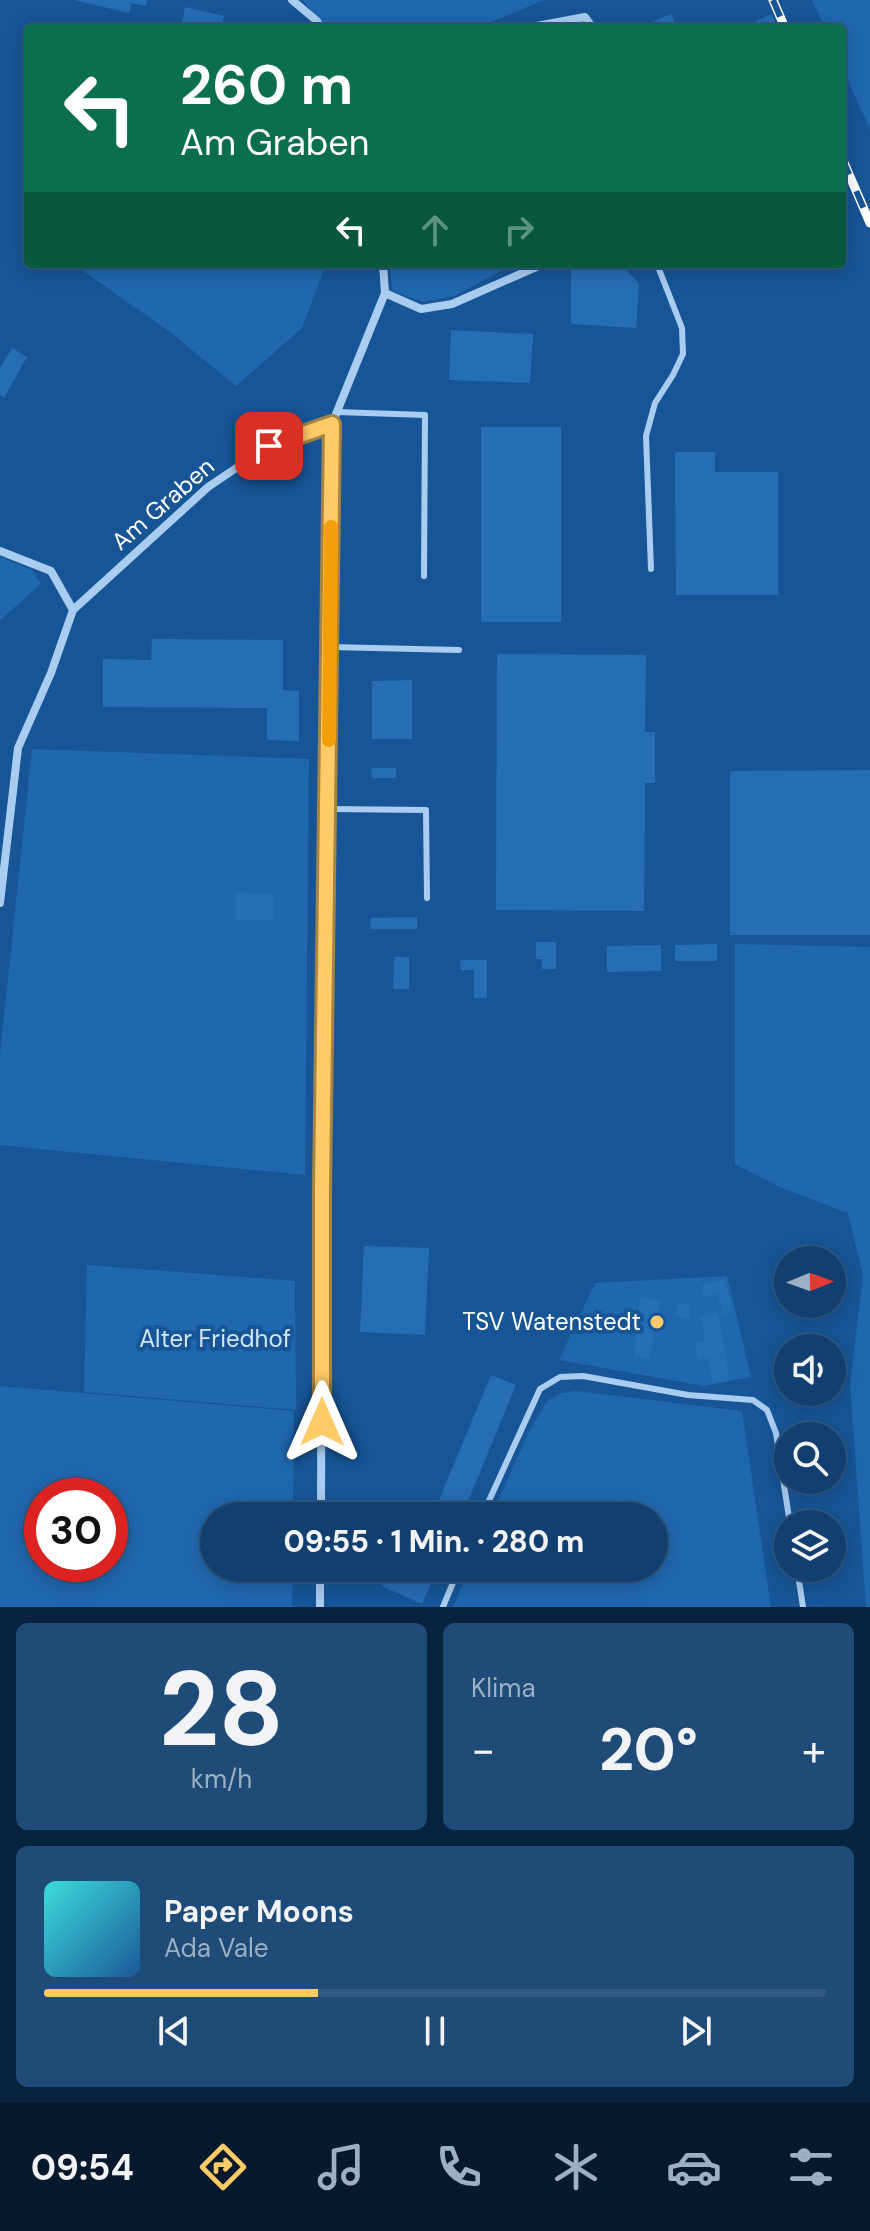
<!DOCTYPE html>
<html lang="de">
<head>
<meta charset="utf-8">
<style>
	:root { --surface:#114070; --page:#1e4b78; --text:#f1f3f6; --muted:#9cafc3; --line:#305983; --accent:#ffcb68 }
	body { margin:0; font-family:"DM Sans",sans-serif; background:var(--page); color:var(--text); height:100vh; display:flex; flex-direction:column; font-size:30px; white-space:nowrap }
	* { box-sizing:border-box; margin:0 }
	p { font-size:26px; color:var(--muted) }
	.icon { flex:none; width:44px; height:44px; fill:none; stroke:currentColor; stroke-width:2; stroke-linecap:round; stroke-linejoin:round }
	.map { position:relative; height:1607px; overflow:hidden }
	.panel { display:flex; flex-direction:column; gap:16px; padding:16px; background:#09233e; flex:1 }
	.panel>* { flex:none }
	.hud { position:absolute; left:24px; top:24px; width:822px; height:244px; border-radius:8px; box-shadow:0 4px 20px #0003,0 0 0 2px var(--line); background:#0b6e4f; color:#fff; overflow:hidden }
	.needle { width:52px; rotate:89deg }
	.buttons { position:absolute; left:774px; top:1246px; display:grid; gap:16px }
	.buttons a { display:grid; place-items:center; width:72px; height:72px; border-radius:50%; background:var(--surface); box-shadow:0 4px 20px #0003,0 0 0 2px var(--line); font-size:40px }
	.speed { position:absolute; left:24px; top:1478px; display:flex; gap:16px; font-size:40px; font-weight:700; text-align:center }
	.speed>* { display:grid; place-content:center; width:104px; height:104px; border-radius:50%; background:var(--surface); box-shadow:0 4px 20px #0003,0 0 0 2px var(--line); line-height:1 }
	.speed .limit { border:12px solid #d22; background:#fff; color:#111 }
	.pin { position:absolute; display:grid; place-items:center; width:68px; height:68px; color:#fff; margin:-34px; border-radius:16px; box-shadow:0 4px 12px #0006 }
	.me { position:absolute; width:88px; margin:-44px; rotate:0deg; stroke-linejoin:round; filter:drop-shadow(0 0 6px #0008) }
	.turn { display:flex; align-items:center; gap:28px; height:168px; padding:0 24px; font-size:36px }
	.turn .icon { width:104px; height:104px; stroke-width:2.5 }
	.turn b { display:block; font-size:56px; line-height:68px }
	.lanes { display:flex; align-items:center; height:76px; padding:0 24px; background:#0003; justify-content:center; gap:40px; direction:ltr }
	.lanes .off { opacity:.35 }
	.big { font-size:60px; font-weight:800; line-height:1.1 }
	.panel .card { flex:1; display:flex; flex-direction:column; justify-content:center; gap:12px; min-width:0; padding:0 28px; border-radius:12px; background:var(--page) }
	.panel .dial { align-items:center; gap:0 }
	.dial b { font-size:104px; line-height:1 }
	.song { display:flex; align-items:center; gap:24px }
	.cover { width:96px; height:96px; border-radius:12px; background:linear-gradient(135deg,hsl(180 70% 55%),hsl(210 70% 35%)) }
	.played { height:8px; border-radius:4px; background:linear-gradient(90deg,var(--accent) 35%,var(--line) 35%) }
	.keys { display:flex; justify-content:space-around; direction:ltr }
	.heat { display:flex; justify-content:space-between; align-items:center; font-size:44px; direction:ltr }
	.panel .tiles { flex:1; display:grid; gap:16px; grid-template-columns:1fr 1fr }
	.card:last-child { grid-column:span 2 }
	.trip { position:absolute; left:200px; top:1502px; width:468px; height:80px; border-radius:40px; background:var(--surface); box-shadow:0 4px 20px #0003,0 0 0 2px var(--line); font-weight:800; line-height:80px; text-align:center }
	.tab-bar { display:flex; height:128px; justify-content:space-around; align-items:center; background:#071a2d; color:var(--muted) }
	.tab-bar .icon { width:56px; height:56px }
	.tab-bar .selected { color:var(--accent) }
	.tab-bar b { font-size:36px; color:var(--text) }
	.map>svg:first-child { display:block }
</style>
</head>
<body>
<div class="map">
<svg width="870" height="1607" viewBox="0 0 870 1607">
	<rect width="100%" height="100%" fill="#175596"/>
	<path fill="#1f68af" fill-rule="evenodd" d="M303,0H544L477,28H325Z
		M812,0H870V130L842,67V28H825Z
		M85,264H326L302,328L236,386L170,332L82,270Z
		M390,264H514L454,296L422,302L392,290Z
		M0,557L32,570L41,584L0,620Z
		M32,749L309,759L305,1175L0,1145V1055Z
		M735,944L870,947V1607H866L850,1384L863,1276L848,1213L779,1187L735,1164Z
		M87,1265L295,1281L296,1410L84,1392Z
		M727,1276L751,1377L704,1386L559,1360L595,1283Z
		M0,1386L294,1411L293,1516H214V1568H293L292,1607H0ZM42,1496H110V1564H42Z
		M576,1391L742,1411L771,1607H453L470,1568H654V1516H491L528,1434L547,1401L561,1393Z"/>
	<path fill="#256db4" d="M74,0H147L146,6L131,3L129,13Z
		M185,7L224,16L221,28H181Z
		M671,14L677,28H637Z
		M772,14L777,28H759L756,21Z
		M580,264H621L639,284L636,328L571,324V268Z
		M451,330L533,334L530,383L449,380Z
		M12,348L27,357L4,398L0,395V368Z
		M481,427H561V622H481Z
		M675,452H715V472H778V595H676Z
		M152,639L283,640V690L299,691V741L267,740V708L103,707V659L151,660Z
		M497,654L646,655L645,732H655V783H645L644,911L496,910Z
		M412,680V739H372V681Z
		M371,768H396V778H372Z
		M870,770V935H730V771Z
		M236,892L275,895L273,921L235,919Z
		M417,917V929H370L371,918Z
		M536,942H556V969H542V959H536Z
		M717,944V961H675V945Z
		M661,945V971L607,972V946Z
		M394,957H409V989H393Z
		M460,960H487V998H474V970H461Z
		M364,1246L429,1248L425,1335L360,1332Z
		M724,1279L733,1312L723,1315L717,1293L704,1297L701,1286Z
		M640,1298L660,1301L650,1359L634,1357Z
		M678,1303L691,1305L690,1319L676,1317Z
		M718,1313L730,1380L712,1383L708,1358L697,1360L695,1342L705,1340L701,1316Z
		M491,1375L516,1385L462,1516H457L436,1507Z
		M836,1440L843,1477L832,1479V1441Z
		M802,1480H826L828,1490L806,1496Z
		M390,1568H438L422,1604L382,1586Z"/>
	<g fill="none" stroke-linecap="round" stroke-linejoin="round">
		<path stroke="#a8cdf1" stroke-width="6" d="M337,412L425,415L424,576
			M651,569L646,436L655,403L673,375L683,354L682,328L657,264
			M330,647L459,650
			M328,809L426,810L427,898
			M482,1516L540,1389L560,1377L583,1376L688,1395L753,1400L767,1410L776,1433L790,1524
			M797,1568L803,1607
			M443,1607L459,1568"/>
		<path stroke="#a8cdf1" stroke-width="8" d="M292,0L317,21L320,28
			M526,28L585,17L593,28
			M385,293L421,309L452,304L543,264
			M0,551L51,571L73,610
			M0,903L18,748L51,673L73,610L208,487L269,446L332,424
			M321,1516L322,1190L332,424L385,293L383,264
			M320,1607V1568"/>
		<g stroke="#fff" stroke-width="9">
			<path id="rail" d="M773,0L785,28
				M842,158L870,223"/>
		</g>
		<use href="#rail" stroke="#175596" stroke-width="6" stroke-dasharray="18" stroke-linecap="butt"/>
	</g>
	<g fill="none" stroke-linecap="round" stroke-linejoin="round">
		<g stroke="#a68444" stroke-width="20">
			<path id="route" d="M269,446L332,424L322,1190V1422"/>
		</g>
		<use href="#route" stroke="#ffcb68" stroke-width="14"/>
		<path stroke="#f59e0b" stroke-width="14" d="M329,740L331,527"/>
	</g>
	<circle fill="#ffcb68" stroke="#175596" stroke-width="3" cx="657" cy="1322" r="8"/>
	<g text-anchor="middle" stroke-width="8" stroke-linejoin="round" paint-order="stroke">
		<g font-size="24" fill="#fff" stroke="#175596">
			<text transform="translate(163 504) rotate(-41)" y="8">Am Graben</text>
		</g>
		<g font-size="24" fill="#fff" stroke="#175596" text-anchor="end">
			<text x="641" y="1330">TSV Watenstedt</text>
		</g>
		<g font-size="24" fill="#cfe6fc" stroke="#175596">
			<text x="215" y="1347">Alter Friedhof</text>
		</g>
	</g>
</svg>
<div class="buttons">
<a><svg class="needle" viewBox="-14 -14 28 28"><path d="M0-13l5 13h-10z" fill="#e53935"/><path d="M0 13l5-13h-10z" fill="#9cafc3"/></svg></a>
<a><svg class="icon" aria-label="sound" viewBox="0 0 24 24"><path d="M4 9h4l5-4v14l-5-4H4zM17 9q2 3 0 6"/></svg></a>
<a><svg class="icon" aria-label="search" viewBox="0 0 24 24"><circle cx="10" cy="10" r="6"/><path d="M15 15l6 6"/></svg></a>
<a><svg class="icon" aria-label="layers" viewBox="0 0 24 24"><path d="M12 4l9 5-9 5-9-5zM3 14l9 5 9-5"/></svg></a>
</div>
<div class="speed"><div class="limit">30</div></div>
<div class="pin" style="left:269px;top:446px;background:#d93025"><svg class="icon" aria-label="arrive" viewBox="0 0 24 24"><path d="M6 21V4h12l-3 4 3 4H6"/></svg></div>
<svg class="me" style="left:322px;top:1422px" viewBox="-20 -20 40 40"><path d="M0-17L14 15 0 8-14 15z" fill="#ffcb68" stroke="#fff" stroke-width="4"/></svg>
<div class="trip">09:55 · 1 Min. · 280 m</div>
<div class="hud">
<div class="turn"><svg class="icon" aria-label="left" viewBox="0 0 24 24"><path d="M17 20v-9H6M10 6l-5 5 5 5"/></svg><div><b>260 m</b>Am Graben</div></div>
<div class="lanes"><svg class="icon" aria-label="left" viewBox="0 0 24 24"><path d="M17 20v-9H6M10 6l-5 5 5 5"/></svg><svg class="icon off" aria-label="ahead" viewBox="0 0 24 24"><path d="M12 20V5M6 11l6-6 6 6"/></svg><svg class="icon off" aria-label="right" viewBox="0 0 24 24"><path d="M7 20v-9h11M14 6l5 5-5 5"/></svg></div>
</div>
</div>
<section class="panel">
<div class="tiles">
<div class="card dial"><b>28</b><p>km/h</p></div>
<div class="card"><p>Klima</p>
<div class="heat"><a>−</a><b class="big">20°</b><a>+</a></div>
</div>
<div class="card">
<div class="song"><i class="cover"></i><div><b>Paper Moons</b><p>Ada Vale</p></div></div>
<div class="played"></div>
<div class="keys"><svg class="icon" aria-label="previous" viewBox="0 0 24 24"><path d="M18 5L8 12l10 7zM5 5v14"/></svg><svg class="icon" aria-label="pause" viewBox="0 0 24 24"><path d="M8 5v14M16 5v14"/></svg><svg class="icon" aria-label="next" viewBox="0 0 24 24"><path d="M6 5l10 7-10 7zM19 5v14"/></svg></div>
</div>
</div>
</section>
<nav class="tab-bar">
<b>09:54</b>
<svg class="icon selected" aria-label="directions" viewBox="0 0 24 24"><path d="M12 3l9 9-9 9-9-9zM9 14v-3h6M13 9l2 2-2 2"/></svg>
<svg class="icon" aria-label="music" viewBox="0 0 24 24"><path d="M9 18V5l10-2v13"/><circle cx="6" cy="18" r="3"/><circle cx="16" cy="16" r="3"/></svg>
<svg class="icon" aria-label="phone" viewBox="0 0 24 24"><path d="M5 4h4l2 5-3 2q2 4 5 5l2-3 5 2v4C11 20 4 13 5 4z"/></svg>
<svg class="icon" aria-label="climate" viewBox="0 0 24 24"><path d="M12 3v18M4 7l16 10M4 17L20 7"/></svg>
<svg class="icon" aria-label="car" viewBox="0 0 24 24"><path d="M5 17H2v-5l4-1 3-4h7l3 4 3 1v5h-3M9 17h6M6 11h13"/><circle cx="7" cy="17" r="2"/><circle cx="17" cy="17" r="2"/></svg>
<svg class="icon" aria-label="filters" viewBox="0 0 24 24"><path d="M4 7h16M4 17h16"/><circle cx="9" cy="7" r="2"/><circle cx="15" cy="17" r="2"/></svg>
</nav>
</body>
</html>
